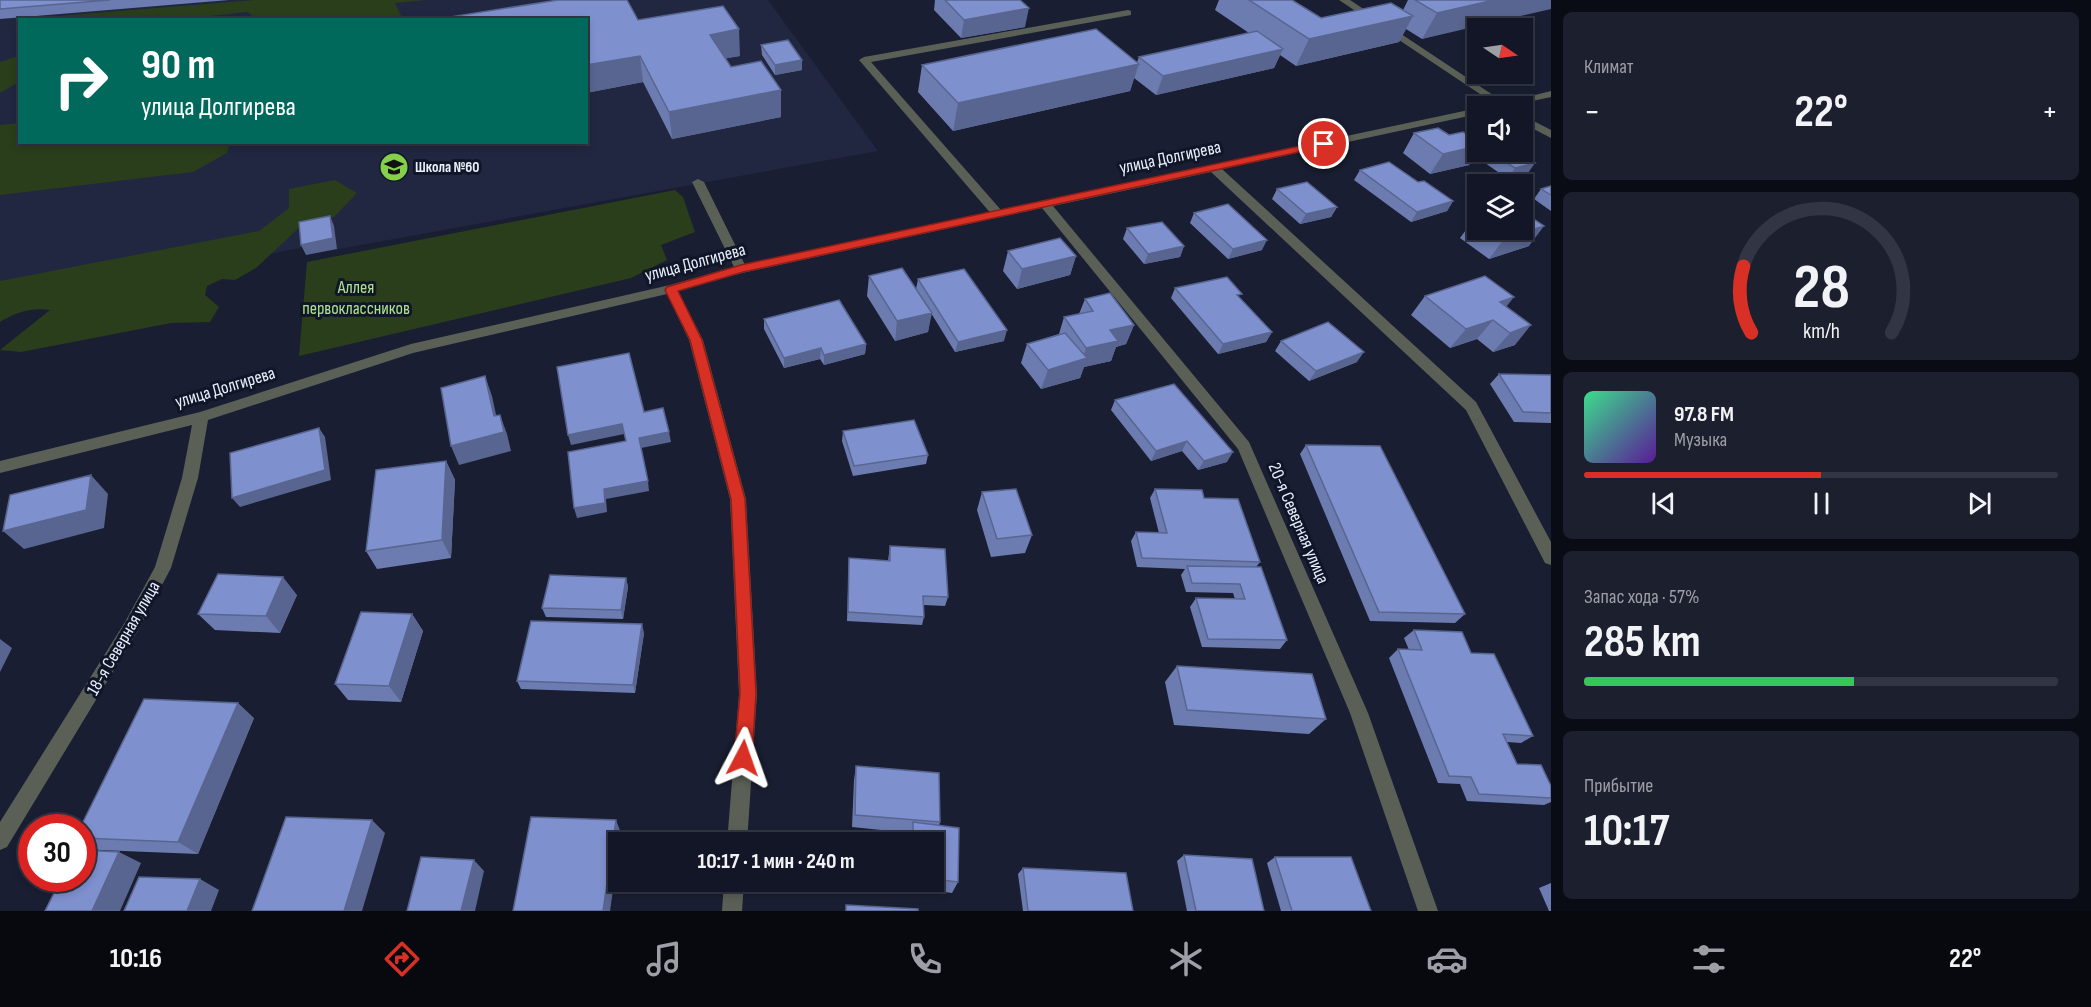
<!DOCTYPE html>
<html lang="ru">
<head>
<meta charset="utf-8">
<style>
	:root { --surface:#131626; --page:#1c1f2e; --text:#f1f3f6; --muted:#9d9fa7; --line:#323543; --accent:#d93025 }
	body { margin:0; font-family:"Sofia Sans Condensed",sans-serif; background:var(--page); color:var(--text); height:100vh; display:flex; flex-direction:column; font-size:22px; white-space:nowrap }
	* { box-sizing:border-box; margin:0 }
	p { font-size:20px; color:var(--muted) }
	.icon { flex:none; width:33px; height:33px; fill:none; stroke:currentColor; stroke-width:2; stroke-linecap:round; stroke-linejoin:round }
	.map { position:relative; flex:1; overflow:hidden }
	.drawer { display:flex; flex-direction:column; gap:12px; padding:12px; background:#0a0c15; width:540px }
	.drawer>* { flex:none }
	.guide { position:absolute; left:18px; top:18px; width:570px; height:126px; border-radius:0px; box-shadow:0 3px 9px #0003,0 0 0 2px var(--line); background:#00695c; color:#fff; overflow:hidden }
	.needle { width:39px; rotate:103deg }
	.tools { position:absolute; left:1467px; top:18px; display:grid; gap:12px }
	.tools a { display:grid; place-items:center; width:66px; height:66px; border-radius:0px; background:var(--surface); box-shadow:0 3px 9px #0003,0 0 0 2px var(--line); font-size:30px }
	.speed { position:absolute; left:18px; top:814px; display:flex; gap:12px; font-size:30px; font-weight:700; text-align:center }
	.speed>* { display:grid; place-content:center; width:78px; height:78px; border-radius:50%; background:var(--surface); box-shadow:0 3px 9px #0003,0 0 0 2px var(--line); line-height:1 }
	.speed .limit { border:9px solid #d22; background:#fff; color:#111 }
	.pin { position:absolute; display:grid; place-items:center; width:51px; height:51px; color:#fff; margin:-26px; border:3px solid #fff; border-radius:50%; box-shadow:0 2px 6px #0007 }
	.me { position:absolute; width:66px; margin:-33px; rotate:4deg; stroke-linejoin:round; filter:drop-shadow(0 0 4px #0008) }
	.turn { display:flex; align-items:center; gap:21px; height:126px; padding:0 24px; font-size:27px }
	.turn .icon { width:78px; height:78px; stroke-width:2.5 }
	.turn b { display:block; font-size:42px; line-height:51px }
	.big { font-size:45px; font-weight:700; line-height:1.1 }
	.drawer .widget { flex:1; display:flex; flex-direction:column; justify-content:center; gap:9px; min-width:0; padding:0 21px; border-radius:9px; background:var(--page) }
	.drawer .dial { align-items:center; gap:0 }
	.dial svg { height:156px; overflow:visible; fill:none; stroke:var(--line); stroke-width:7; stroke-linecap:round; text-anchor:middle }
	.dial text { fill:var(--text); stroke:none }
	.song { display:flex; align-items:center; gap:18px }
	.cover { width:72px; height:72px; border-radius:9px; background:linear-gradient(135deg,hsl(150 70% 55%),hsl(270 70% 35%)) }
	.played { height:6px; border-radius:3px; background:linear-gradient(90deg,var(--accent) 50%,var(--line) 50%) }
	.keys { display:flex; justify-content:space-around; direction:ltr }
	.heat { display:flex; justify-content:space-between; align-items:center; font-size:33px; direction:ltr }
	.charge { height:9px; border-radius:4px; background:linear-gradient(90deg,#34c759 57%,var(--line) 0) }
	.trip { position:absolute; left:608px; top:832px; width:336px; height:60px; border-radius:0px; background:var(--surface); box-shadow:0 3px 9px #0003,0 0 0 2px var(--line); font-weight:700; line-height:60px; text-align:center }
	.dock { display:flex; height:96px; justify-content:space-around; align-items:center; background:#08090f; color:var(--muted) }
	.dock .icon { width:42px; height:42px }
	.dock .active { color:var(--accent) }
	.dock b { font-size:27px; color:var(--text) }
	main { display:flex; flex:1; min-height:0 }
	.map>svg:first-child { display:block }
</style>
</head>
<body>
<main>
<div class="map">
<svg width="1551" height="911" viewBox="0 0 1551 911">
	<rect width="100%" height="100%" fill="#191e32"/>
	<path fill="#212740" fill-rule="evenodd" d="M225,0H768L878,151L306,255L305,247L0,307V19ZM20,20H586V142H20Z"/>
	<path fill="#2a3e1b" d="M255,0H426L395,3L403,20L245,19L252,16L248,12L171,20L21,19Z
		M19,56V82L0,93V62Z
		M19,123L20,142L230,143L227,153L193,172L0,195V125Z
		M335,180L357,193L334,217L301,226L256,268L235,280L222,279L207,286L205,295L219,307L210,322L171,323L21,352L0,350L50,310C32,307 15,312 0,322V281L259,231L289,208V189Z
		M675,190L683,197L695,232L661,245L667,260L631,278L299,356L307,262Z"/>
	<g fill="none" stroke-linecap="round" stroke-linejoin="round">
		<path fill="#5a6056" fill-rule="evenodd" d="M1339,0H1350L1508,105L1498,106Z
			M1128,10L1131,11V15L871,62L1001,210L1003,213L997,217L993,216L859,60L864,57Z
			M698,179L704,182L747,269L745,272H737L735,269L692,182Z"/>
		<path fill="#5a6056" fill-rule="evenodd" d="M1551,91V97L1509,106H1492Z
			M1478,108V114L1222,169L1476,402L1551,542V565L1545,563L1466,410L1211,172L1053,206L1249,442L1368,713L1438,911H1418L1350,713L1238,449L1042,208L742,273L678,291L703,340L746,499L757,694L747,843H727L739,694L730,499L689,340L667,294L413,353L208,420L198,478L171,568L137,632L7,847L0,850V822L125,622L155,567L182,478L192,425L0,473V461L200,412L411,344L670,285L741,265Z
			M1522,115L1551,130V138L1522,123Z
			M724,882H744L742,911H722Z"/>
	</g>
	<path fill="#6c7cb1" d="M0,0H229L0,19Z
		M935,0H1020L1025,27L961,38L934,10Z
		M1219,0H1292L1321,18L1403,10L1408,0H1551L1422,39L1406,29L1399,42L1296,66L1280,55L1274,68L1156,95L1134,78L1130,91L953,131L918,92L922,65L1137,62L1139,57L1249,33L1215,10Z
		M586,20H638L740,56L726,58L731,67L781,117L672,139L643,82L586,93Z
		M761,45L802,60V70L775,75L762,55Z
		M1414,133L1449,135L1478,152H1517L1528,173L1508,179L1475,156L1469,165L1430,174L1403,153Z
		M1360,170L1418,182L1453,201L1447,211L1411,222L1354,180Z
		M1551,186V211L1534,199L1541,189Z
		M1277,189L1337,207L1331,217L1300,224L1272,199Z
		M1194,213L1262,250L1228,259L1190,223Z
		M1478,218V230H1522L1529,246L1489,259L1460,238L1474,219Z
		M1127,228L1184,246L1180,257L1144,264L1123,239Z
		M1008,251L1076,256L1070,275L1017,289L1003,271Z
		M869,276L929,309L916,289L918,279L1004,341L955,352L931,313L928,332L895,341L867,296Z
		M1175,288L1240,298L1272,332L1266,342L1218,354L1171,298Z
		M1425,296L1506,307L1515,345L1493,352L1477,339L1450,348L1411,315Z
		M1085,299L1134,325L1126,344L1116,347L1111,361L1084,367L1080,378L1041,389L1021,363L1027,344L1059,334L1064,317L1079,314Z
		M764,319L866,344L865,354L824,365L820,359L784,368L764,329Z
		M1281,341L1357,362L1309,381L1275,351Z
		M1499,374L1551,375V423L1514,422L1490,384Z
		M1115,400L1227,462L1198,470L1182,451L1151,461L1111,410Z
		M843,431L928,455L926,464L853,476L842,441Z
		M1306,445L1465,614L1455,623L1370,621L1300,454Z
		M446,461L455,480L451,558L377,569L366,551Z
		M1155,489L1204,498L1260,562L1256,567L1287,640L1280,649L1202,647L1190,607L1196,598L1235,599L1233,593L1186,592L1181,575L1185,569L1137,567L1131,541L1136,532L1159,533L1150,498Z
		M982,492L1032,535L1025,553L991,557L977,510Z
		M890,546L948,597L945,606L924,605V617L922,625L847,621L849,558L888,561Z
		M626,578L628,587L623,619L546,617L542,608Z
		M297,595L280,633L215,630L198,614Z
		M412,614L423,631L401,702L348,700L335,684Z
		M1414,630L1471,653L1533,736L1521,743L1507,742L1517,764L1551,786V802L1544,805L1467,801L1460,784L1438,783L1389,658L1398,649L1409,650L1404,638Z
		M644,633L635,693L521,689L517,681Z
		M1177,666L1326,719L1309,734L1174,725L1165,682Z
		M254,718L198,854L99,850L82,842V828Z
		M856,766L940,822L939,826L958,882L952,893L908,887V882H933V843H909L910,833L852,827L854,780Z
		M1184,855L1264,911H1187L1177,861Z
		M1275,857L1371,911H1281L1267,863Z
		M1023,868L1133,911H1023L1018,874Z
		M1551,883V911H1549L1539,888Z"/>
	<path fill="#586590" d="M1494,0H1551V9L1422,39L1437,13Z
		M1029,8L1025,27L961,38L964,20Z
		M1413,16L1399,42L1296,66L1309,39Z
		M739,29L740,56L711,61L710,35Z
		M1283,49L1274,68L1156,95L1163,76Z
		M640,56L643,82L586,93V65Z
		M802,60V70L775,75V65Z
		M1139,64L1130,91L953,131L958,103Z
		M781,90V117L672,139L669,112Z
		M1478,146V152L1469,165L1430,174L1443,154Z
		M1535,163L1528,173L1508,179L1515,168Z
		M1453,201L1447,211L1411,222L1417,212Z
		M1337,207L1331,217L1300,224L1306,214Z
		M330,216L334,226L337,249L306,255L301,245Z
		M1544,226L1529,246L1489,259L1504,239Z
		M1267,240L1262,250L1228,259L1233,249Z
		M1184,246L1180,257L1144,264L1148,254Z
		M1076,256L1070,275L1017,289L1022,269Z
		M1514,297L1498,317L1500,302Z
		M932,313L928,332L895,341L897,321Z
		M1493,320L1477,339L1450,348L1466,329Z
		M1134,325L1126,344L1116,347L1111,361L1084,367L1080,378L1041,389L1048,370L1082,360L1086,348L1110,330Z
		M1531,325L1515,345L1493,352L1510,333Z
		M1007,330L1004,341L955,352L958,342Z
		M1272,332L1266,342L1218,354L1223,344Z
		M866,344L865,354L824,365V355Z
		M821,348L820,359L784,368V358Z
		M1364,352L1357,362L1309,381L1316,371Z
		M485,376L492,396L500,433V415L507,434L511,451L459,465L451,446L494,416Z
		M622,424L624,434L571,445L568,435Z
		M319,428L325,437L331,480L240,507L232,498Z
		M669,432L671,442L641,448L639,438Z
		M1187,441L1182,451L1151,461L1156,451Z
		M1233,452L1227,462L1198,470L1204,461Z
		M446,461L455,480L451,558L442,540Z
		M91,475L108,494L104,528L24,549L3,531Z
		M648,481L649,491L606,499L607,512L577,518L574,508L604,489Z
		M283,577L297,595L280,633L266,616Z
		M626,578L628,587L623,619L621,610Z
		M412,614L423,631L401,702L389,686Z
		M642,624L644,633L635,693L633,685Z
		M0,639L12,648L0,672Z
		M238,703L254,718L198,854L178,842Z
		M372,820L385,833L362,911H344Z
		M616,820L621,833L620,843H618V856L610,911H603Z
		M119,852L141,863L120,911H92Z
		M474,860L484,871L475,911H461Z
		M200,879L219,890L211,911H187Z"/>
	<path fill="#7e90ce" stroke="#586590" stroke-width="1.5" d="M0,0H110L0,9Z
		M558,0H627L638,20L723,6L739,29L710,35L731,67L761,61L781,90L669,112L640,56L586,65V20H451L450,17Z
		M945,0H1020L1029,8L964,20Z
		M1249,0H1292L1321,18L1391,3L1413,16L1309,39Z
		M1415,0H1494L1437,13Z
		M1096,29L1139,64L958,103L922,65Z
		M1257,31L1283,49L1163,76L1139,57Z
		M788,40L802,60L775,65L761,45Z
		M1438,128L1449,135L1463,132L1478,142V146L1443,154L1414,133Z
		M1489,152H1517L1535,163L1515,168Z
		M1389,162L1418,182L1424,181L1453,201L1417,212L1360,170Z
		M1307,182L1337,207L1306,214L1277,189Z
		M1551,186V195L1541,189Z
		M1228,204L1267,240L1233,249L1194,213Z
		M1522,211L1544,226L1504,239L1490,230H1522Z
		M330,216L333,238L301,245L299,222Z
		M1162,222L1184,246L1148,254L1127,228Z
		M1060,238L1076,256L1022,269L1008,251Z
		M902,268L932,313L897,321L869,276Z
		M964,269L1007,330L958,342L918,279Z
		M1485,276L1514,297L1500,302L1531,325L1510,333L1493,320L1466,329L1425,296Z
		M1227,277L1242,294L1237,295L1272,332L1223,344L1175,288Z
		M1110,293L1134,325L1110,330L1118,341L1086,348L1064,317L1093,311L1085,299Z
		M839,300L866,344L824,355L821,348L784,358L764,319Z
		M1328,322L1364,352L1316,371L1281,341Z
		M1065,333L1087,358L1048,370L1027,344Z
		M629,353L644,412L663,408L669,432L639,438L648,481L604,489L605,503L574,508L568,452L626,441L622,424L568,435L557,367Z
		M1499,374L1551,375V413L1523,412Z
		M485,376L494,416L500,415L504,432L451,446L441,388Z
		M1174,384L1233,452L1204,461L1187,441L1156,451L1115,400Z
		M914,420L928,455L854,466L843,431Z
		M319,428L325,470L232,498L230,453Z
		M1306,445L1380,446L1465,614L1379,612Z
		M446,461L442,540L366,551L376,470Z
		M91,475L86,510L3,531L10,495Z
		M1016,489L1032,535L997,539L982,492Z
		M1155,489L1202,490L1204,498L1238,499L1260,562L1142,558L1136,532L1167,533Z
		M890,546L945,549L948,597L923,596L924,617L848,612L849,558L890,561Z
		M1187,566L1261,567L1287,640L1208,639L1196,598L1245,599L1240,584L1192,583Z
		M218,574L283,577L266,616L198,614Z
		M550,575L626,578L621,610L542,608Z
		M361,612L412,614L389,686L335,684Z
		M531,621L642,624L633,685L517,681Z
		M1414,630L1462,632L1471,653L1494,654L1533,736L1503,734L1517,764L1541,765L1551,786V798L1479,794L1471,777L1449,776L1398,649L1422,650Z
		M1177,666L1312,674L1326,719L1187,710Z
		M144,699L238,703L178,842L82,838V828H80Z
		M856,766L939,773L940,822L855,815Z
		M286,817L372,820L344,911H252Z
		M531,817L616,820L603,911H513Z
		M913,822L959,828L958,882L933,879V843H913Z
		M82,850L119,852L92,911H45L61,879H82Z
		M1184,855L1252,859L1264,911H1196Z
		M421,857L474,860L461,911H407Z
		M1275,857H1351L1371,911H1292Z
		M1023,868L1126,873L1133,911H1028Z
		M139,877L200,879L187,911H124Z
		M846,905L918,909V911H846Z"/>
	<path fill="#d93025" stroke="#8d1f18" stroke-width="1.5" d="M1324,141L1329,144L1327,146L743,272L678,291L702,340L745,499L756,693L752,758L749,764L743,766L737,764L734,758L740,693L731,499L690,340L665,290L667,287L741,265Z"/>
	<defs>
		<g id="school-disc" transform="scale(1.5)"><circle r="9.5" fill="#86cf4b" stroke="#101528"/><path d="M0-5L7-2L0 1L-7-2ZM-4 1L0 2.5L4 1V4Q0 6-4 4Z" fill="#111"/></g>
	</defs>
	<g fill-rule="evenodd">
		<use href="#school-disc" x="394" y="167"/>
	</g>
	<g text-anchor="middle" stroke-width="6" stroke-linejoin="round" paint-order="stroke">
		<g font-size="15" font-weight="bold" fill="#eaeffc" stroke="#101528" text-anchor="start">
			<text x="415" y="172">Школа №60</text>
		</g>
		<g font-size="18" fill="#eaeffc" stroke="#101528">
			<text transform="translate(1170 157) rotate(-12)" y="6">улица Долгирева</text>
			<text transform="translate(695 262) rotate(-15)" y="6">улица Долгирева</text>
			<text transform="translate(225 387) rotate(-17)" y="6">улица Долгирева</text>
			<text transform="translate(1299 523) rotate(67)" y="6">20-я Северная улица</text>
			<text transform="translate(123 638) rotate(-60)" y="6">18-я Северная улица</text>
		</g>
		<g font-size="18" fill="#aee18b" stroke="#101528">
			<text x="356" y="293">Аллея<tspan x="356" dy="21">первоклассников</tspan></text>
		</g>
	</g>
</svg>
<div class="tools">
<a><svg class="needle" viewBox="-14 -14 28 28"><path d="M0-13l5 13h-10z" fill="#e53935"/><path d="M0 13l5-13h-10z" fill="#9d9fa7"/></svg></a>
<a><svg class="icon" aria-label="sound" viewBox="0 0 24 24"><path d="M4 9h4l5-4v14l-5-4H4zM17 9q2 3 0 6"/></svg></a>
<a><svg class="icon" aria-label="layers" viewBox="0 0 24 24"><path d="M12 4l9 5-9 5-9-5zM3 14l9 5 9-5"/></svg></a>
</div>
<div class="speed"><div class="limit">30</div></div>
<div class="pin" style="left:1324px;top:144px;background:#d93025"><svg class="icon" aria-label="arrive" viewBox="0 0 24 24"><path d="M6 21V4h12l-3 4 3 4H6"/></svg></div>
<svg class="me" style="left:743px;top:758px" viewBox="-20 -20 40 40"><path d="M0-17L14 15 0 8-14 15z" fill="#d93025" stroke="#fff" stroke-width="4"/></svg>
<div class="trip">10:17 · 1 мин · 240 m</div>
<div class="guide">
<div class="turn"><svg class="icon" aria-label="right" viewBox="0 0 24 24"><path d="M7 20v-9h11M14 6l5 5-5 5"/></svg><div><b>90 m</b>улица Долгирева</div></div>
</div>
</div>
<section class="drawer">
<div class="widget"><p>Климат</p>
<div class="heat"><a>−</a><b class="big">22°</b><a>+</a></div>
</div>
<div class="widget dial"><svg viewBox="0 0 100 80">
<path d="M14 69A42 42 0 1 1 86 69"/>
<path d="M14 69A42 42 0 0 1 10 35" stroke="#d93025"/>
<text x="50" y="56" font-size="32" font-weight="700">28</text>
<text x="50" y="72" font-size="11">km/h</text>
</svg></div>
<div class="widget">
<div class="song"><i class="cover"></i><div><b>97.8 FM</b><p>Музыка</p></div></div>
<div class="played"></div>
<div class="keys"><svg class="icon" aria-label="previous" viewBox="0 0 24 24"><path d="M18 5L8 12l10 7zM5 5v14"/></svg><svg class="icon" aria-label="pause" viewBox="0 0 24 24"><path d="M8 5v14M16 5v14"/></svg><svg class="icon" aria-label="next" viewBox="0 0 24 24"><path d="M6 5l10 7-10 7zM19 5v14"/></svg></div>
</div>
<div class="widget"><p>Запас хода · 57%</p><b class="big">285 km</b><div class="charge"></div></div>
<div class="widget"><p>Прибытие</p><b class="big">10:17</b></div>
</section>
</main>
<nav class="dock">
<b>10:16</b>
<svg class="icon active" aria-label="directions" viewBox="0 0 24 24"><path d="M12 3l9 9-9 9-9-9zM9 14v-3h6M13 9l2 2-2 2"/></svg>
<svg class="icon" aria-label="music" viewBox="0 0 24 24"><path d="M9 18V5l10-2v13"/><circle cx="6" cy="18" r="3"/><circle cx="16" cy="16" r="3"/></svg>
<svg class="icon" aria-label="phone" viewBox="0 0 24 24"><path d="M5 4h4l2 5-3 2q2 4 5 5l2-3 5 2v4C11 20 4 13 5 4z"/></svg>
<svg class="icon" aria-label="climate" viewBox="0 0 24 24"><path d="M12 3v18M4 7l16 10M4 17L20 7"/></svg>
<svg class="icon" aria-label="car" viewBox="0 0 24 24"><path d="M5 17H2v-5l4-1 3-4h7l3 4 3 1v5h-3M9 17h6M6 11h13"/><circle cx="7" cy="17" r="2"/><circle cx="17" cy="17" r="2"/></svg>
<svg class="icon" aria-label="filters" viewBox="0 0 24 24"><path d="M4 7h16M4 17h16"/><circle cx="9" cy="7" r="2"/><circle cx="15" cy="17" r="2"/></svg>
<b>22°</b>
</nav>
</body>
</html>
